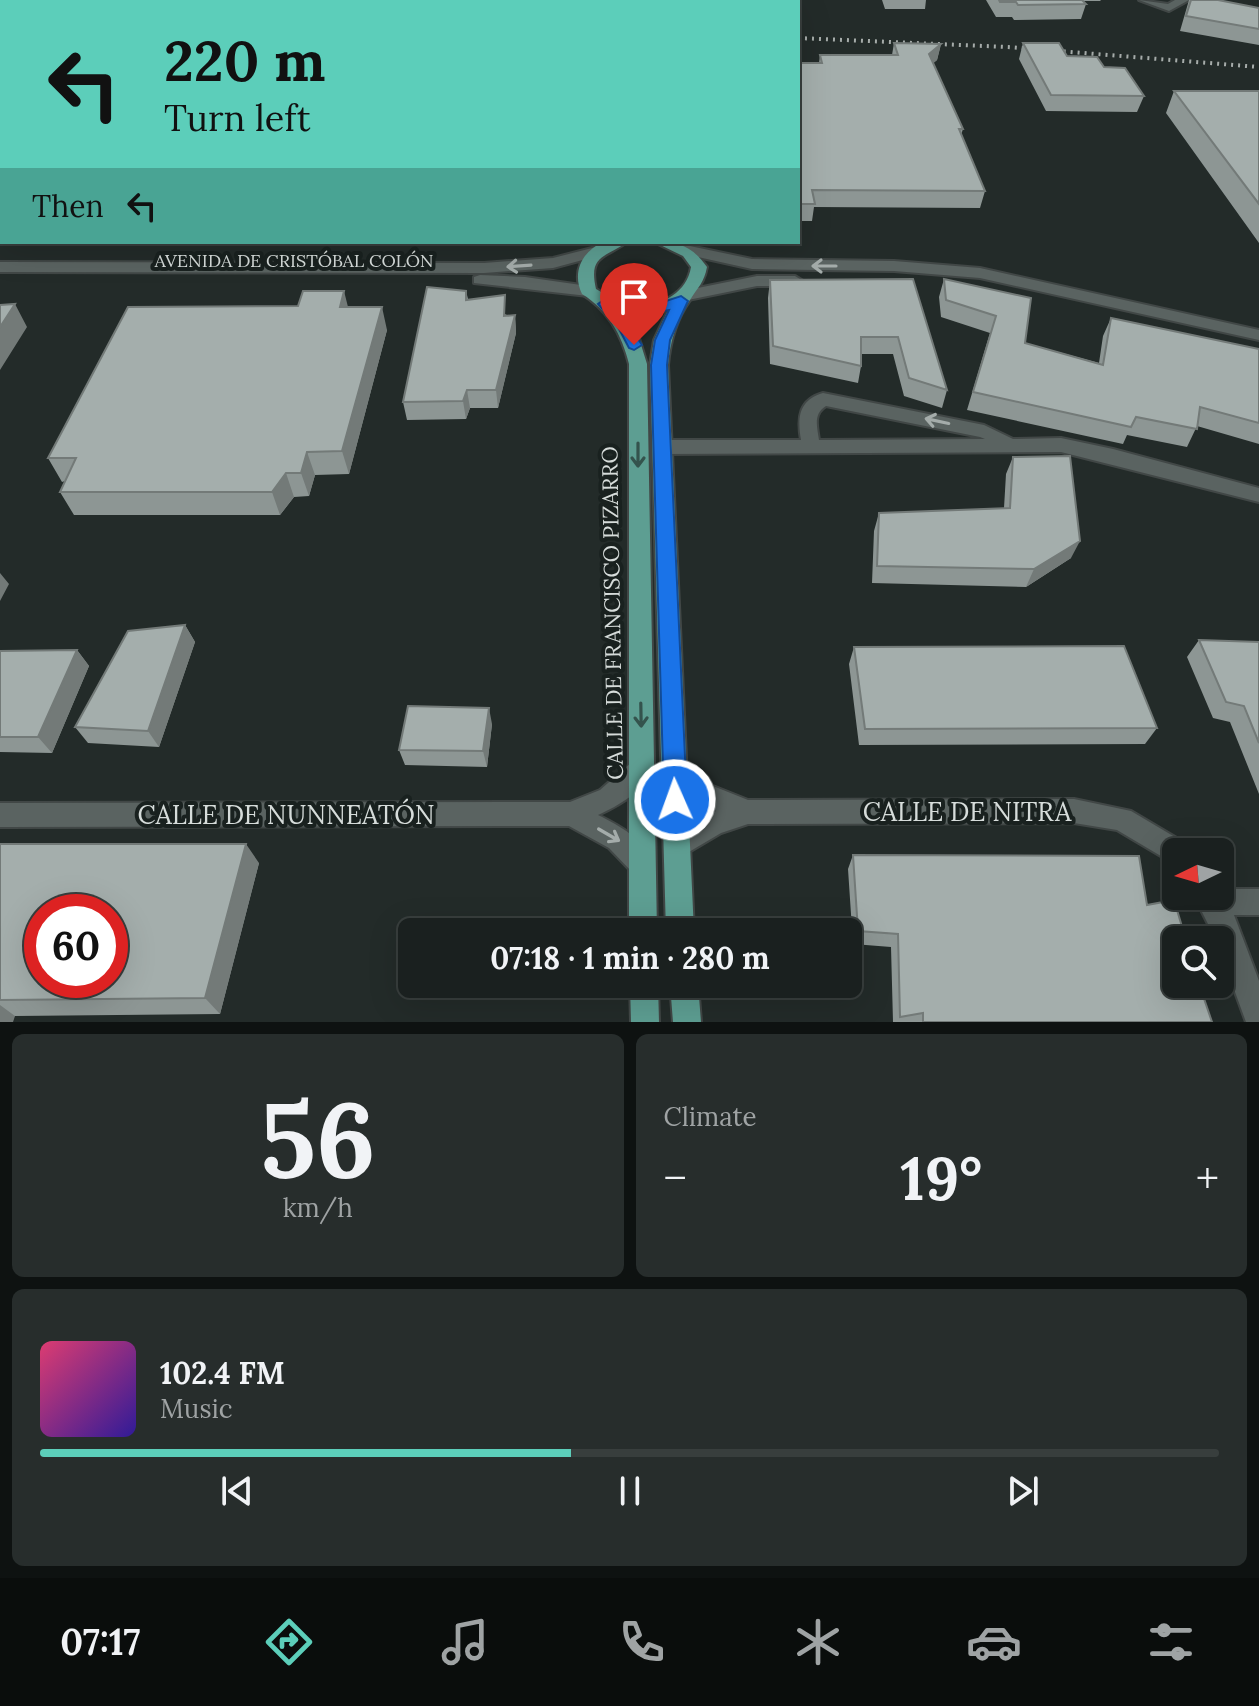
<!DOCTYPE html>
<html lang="en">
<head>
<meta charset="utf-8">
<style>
	:root { --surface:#1a201f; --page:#272d2c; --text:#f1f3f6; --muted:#9fa3a4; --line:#383e3d; --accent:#5cceba }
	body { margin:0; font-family:Lora,serif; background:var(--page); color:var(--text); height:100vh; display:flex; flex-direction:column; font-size:30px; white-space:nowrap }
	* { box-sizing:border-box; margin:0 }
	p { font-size:26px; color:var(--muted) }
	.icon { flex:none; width:44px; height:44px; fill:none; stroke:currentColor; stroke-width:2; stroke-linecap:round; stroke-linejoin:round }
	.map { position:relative; height:1022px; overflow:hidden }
	.side { display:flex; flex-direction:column; gap:12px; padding:12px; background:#0e1211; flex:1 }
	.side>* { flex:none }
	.top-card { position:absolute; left:0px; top:0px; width:800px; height:244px; box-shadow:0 8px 32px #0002,0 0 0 2px var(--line); background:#5cceba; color:#111; overflow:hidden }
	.needle { width:52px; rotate:265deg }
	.tools { position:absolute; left:1162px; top:838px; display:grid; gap:16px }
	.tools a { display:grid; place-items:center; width:72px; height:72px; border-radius:12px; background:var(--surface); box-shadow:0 8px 32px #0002,0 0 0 2px var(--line); font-size:40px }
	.speed { position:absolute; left:24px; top:894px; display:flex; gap:16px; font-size:40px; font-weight:700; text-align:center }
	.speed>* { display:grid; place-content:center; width:104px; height:104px; border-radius:50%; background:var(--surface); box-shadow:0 8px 32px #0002,0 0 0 2px var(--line); line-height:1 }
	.speed .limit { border:12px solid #d22; background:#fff; color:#111 }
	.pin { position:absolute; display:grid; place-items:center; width:68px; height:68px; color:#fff; margin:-82px -34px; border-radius:50% 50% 50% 0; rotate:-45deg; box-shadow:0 0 8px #0007 }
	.pin .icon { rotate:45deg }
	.me { position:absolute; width:88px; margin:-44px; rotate:358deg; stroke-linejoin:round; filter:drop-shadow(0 0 6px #0008) }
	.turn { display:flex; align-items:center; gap:28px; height:168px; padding:0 32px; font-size:36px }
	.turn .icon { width:104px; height:104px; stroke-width:2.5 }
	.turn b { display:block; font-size:56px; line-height:68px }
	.then { display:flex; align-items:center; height:76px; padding:0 32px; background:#0003; gap:16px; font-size:30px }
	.big { font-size:60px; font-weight:800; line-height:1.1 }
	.side .card { flex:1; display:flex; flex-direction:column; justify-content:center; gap:12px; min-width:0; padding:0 28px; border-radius:12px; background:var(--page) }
	.side .dial { align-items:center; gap:0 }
	.dial b { font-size:104px; line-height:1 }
	.song { display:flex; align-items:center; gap:24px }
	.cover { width:96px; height:96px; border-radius:12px; background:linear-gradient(135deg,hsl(340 70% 55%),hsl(250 70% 35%)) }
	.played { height:8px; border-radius:4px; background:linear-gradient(90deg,var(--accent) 45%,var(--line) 45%) }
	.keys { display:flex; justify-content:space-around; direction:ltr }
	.heat { display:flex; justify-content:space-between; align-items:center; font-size:44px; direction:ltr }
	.side .tiles { flex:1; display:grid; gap:12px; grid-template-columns:1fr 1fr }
	.card:last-child { grid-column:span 2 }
	.trip { position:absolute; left:398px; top:918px; width:464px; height:80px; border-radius:12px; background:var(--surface); box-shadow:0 8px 32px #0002,0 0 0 2px var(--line); font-weight:800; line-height:80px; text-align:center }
	.tab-bar { display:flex; height:128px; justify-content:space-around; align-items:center; background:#0a0d0c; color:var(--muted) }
	.tab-bar .icon { width:56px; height:56px }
	.tab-bar .current { color:var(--accent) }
	.tab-bar b { font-size:36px; color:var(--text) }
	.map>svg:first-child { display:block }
</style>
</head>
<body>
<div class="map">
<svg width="1259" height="1022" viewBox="0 0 1259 1022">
	<rect width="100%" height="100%" fill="#232b29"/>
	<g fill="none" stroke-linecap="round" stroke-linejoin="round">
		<g stroke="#414746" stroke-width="4">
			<path id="minor" d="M1139,0L1168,4L1175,0H1189L1169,11Z
				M685,245L752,259L894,261L980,268L1259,330V340L980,278L894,271L752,269L680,253L677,250Z
				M596,247L604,252L601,255L553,268L484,273L0,272V262L484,263L553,258Z
				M480,275L525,277L588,286L596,291L588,296L474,283V277Z
				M757,276H795L803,281L795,286H757L688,300L680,295L688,290Z
				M823,393L984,425L1013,439L1061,438L1113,449L1259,488V502L1061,452L663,454L654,447L663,440H801C797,417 799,400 823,393ZM826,406L980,437L985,439L819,440C817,426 813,414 826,406Z
				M641,759L650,762L653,770C644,791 618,806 598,815C620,826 644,839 654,863L650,872L641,876L632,872L609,848L569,826L0,827V803L570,802L600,790L632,762Z
				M675,765L713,786L748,800L1074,799L1131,811L1185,843L1189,852H1176V865L1117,830L1074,823L748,824L721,833L677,859L668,856L664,847L668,838L716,811L666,784L663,776L666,768Z
				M1220,889H1259V915H1234L1259,981V1022H1246L1220,951V940H1216L1194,896H1220Z"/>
		</g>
		<g stroke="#414746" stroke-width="4">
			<path id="major" d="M626,0H638V2H626Z
				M641,0H653V2H641Z
				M603,242H627C606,258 588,254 596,289C603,293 611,299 618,302C648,312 686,299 691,267L683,256L654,242C680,242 692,246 707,267C704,283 698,287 690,300C677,318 670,342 668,365L694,932H666L650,365L654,340L668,310L640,316L620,312L638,335L647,364L657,932H629V364C622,335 608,310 582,294C572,273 581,252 603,242Z
				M630,984H658L659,1022H631Z
				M670,984H698L701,1022H673Z"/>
		</g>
		<use href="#minor" fill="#5a6361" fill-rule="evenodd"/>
		<use href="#major" fill="#5d9e92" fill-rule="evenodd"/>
		<path stroke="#a6acaa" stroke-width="4" stroke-dasharray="2 5" stroke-linecap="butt" d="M798,38L1008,47L1259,67"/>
	</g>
	<path fill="#8d9694" d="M882,0H926L925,9H885Z
		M986,0H1101L1100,1H1083L1086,4L1081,19L1014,20L1012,17H996Z
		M1189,0H1218L1259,8V45L1180,31Z
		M894,43L941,44L937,60L933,63L963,129L961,135L985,191L980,208L814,207L812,221H798V63H819L820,55H892Z
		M1023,43L1104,67L1144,96L1137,112L1046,111L1019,59Z
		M1174,91H1259V243L1166,113Z
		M2,112V226H0V114Z
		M913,279L947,390L942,408L904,396L893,354H861V366L858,383L770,364L768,298L770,280Z
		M944,279L1031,298L1025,343L1099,363L1103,336L1111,318L1259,349V444L1197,426L1187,447L1127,435L1123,444L967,410L990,333L941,317L939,297Z
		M466,291L468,299L507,315H515L516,333L498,408H470L466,419L407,420L403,402Z
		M348,307L387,330L349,474L315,475L309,496L294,497L280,515H74L60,492L65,481L62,482L48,458Z
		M1013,457L1071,558L1026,587L872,583L874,531L879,513L1004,508L1006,474Z
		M185,625L195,642L159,747L88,743L75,727Z
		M1199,640L1259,642V794L1230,722L1213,718L1187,657Z
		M854,647L1157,728L1145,744L859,745L849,664Z
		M77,650L89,666L52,753L0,752V651Z
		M492,724L487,767L405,765L399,750Z
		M0,844L259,863L220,1014L15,1016L0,1022Z
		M853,855L1147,905L1205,1004L1212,1022H893L891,947L853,944L848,869Z"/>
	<path fill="#737a78" d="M0,0H16L14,2H2V13L0,15Z
		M197,0H212L211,2H196Z
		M941,44L937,60L926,70L929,54Z
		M344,291L350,315L340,307Z
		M15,304L27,327L0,370V327Z
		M382,307L387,330L349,474L342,451Z
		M515,315L516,333L498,408L496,390Z
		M467,390L470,408L466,419L463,401Z
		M307,452L315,475L309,496L301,473Z
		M286,473L294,497L280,515L272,492Z
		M1080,541L1071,558L1026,587L1034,569Z
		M0,573L9,584L0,601Z
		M185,625L195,642L159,747L148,731Z
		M77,650L89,666L52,753L38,737Z
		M489,708L492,724L487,767L483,751Z
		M246,844L259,863L220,1014L205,998Z
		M0,1005L15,1016L13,1022H0Z"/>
	<path fill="#a4aeac" stroke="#737a78" stroke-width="2" fill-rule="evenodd" d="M99,0H197L196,2H97Z
		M250,0H403V2H248Z
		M454,0H505L504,2H454Z
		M723,0H786L787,2H723Z
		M999,0H1082L1086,4L1018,5L1016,2H1000Z
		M1191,0H1218L1259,8V29L1186,16Z
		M894,43L941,44L929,54L963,129H959L985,191L812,190L815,204H798V63H822L820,55H898Z
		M1023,43H1059L1067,56L1097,57L1104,67L1125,68L1144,96L1051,95Z
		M1174,91H1259V204Z
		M2,112V204H0V114Z
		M913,279L947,390L909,378L898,337H861V366L773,346L770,280Z
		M944,279L1031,298L1025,343L1103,365L1111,318L1259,349V423L1200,407L1197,429L1136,417L1131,427L973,392L996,316L946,300Z
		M427,287L466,291V300L505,295L504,316L515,315L496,390H467L463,401L403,402Z
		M303,291H344L340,307H382L342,451L307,452L301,473H286L272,492H60L76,458H48L128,307L298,306Z
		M15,304L0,327V305Z
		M1070,456L1080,541L1034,569L877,566L879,513L1010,508L1013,457Z
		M185,625L148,731L75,727L128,631Z
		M1199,640L1259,642V743L1244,706L1226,702Z
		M1124,646L1157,728L865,729L854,647Z
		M77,650L38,737H0V651Z
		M408,706L489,708L483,751L399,750Z
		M0,844H246L205,998L0,1000ZM42,912H110V980H42Z
		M853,855L1139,856L1147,905L1174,900L1186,940H1176V984H1199L1212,1022H923V1013L900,1017L898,934L858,931Z"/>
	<defs><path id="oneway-shaft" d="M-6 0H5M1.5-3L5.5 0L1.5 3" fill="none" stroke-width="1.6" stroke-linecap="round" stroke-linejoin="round" transform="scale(2)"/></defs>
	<g stroke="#a4acaa">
		<use href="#oneway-shaft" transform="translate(519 266) rotate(176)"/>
		<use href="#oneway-shaft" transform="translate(824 266) rotate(180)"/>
		<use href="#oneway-shaft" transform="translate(937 421) rotate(-168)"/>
		<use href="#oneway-shaft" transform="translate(609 835) rotate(30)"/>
	</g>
	<g stroke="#34534d">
		<use href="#oneway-shaft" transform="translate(638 455) rotate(90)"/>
		<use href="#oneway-shaft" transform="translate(641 715) rotate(89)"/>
	</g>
	<path fill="#1a73e8" stroke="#114b97" stroke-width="2" d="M681,296L688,301L670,340L667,365L687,800L683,807L675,810L667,807L664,800L651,365L655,340L669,310L640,315L620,311L642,345L634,350L629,348L618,327L598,304L605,299L654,305Z"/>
	<g text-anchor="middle" stroke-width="8" stroke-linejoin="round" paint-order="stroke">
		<g font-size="18" fill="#d6dcda" stroke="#19211f">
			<text x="294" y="267">AVENIDA DE CRISTÓBAL COLÓN</text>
		</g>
		<g font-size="22" fill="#d6dcda" stroke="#19211f">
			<text transform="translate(612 613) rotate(-91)" y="8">CALLE DE FRANCISCO PIZARRO</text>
		</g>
		<g font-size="26" fill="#d6dcda" stroke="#19211f">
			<text x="967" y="821">CALLE DE NITRA</text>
			<text x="286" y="824">CALLE DE NUNNEATÓN</text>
		</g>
	</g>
</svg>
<div class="tools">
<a><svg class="needle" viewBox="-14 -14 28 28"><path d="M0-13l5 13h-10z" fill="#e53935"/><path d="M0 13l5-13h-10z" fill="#9fa3a4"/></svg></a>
<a><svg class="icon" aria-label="search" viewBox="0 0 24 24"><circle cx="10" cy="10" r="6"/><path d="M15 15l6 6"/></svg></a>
</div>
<div class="speed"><div class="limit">60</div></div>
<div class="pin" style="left:634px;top:345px;background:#d93025"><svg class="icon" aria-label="arrive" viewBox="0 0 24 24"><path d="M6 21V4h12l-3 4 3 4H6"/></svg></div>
<svg class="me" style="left:675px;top:800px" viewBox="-20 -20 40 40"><circle r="17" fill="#1a73e8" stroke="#fff" stroke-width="3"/><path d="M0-11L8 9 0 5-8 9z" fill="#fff"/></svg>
<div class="trip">07:18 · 1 min · 280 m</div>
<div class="top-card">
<div class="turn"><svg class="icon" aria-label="left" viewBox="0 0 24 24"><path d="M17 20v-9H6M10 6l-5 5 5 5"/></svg><div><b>220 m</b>Turn left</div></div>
<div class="then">Then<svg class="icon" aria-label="left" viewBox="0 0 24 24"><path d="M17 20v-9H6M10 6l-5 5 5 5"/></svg></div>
</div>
</div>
<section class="side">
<div class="tiles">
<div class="card dial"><b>56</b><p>km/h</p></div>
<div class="card"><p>Climate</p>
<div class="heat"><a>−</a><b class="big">19°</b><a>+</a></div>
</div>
<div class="card">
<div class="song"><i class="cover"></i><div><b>102.4 FM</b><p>Music</p></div></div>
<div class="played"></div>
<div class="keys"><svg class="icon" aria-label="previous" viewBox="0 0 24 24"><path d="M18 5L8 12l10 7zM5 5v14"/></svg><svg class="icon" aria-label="pause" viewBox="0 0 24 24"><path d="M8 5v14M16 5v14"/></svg><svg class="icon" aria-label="next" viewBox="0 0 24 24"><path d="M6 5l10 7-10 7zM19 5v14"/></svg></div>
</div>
</div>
</section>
<nav class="tab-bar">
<b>07:17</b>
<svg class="icon current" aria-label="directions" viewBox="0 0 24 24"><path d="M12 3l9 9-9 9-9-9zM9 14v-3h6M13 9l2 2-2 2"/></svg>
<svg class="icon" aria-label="music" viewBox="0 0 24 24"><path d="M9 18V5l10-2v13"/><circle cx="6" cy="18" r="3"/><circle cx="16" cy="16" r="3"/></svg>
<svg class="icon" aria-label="phone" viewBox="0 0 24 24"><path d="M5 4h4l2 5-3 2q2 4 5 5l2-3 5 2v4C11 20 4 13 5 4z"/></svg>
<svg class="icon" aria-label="climate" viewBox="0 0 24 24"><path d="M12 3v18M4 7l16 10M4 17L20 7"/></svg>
<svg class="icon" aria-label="car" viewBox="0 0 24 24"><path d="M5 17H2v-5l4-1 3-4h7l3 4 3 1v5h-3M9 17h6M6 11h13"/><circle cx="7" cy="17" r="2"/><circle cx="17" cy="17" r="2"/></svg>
<svg class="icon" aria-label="filters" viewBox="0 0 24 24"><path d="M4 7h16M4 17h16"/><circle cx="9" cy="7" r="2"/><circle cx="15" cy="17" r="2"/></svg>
</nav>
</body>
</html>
